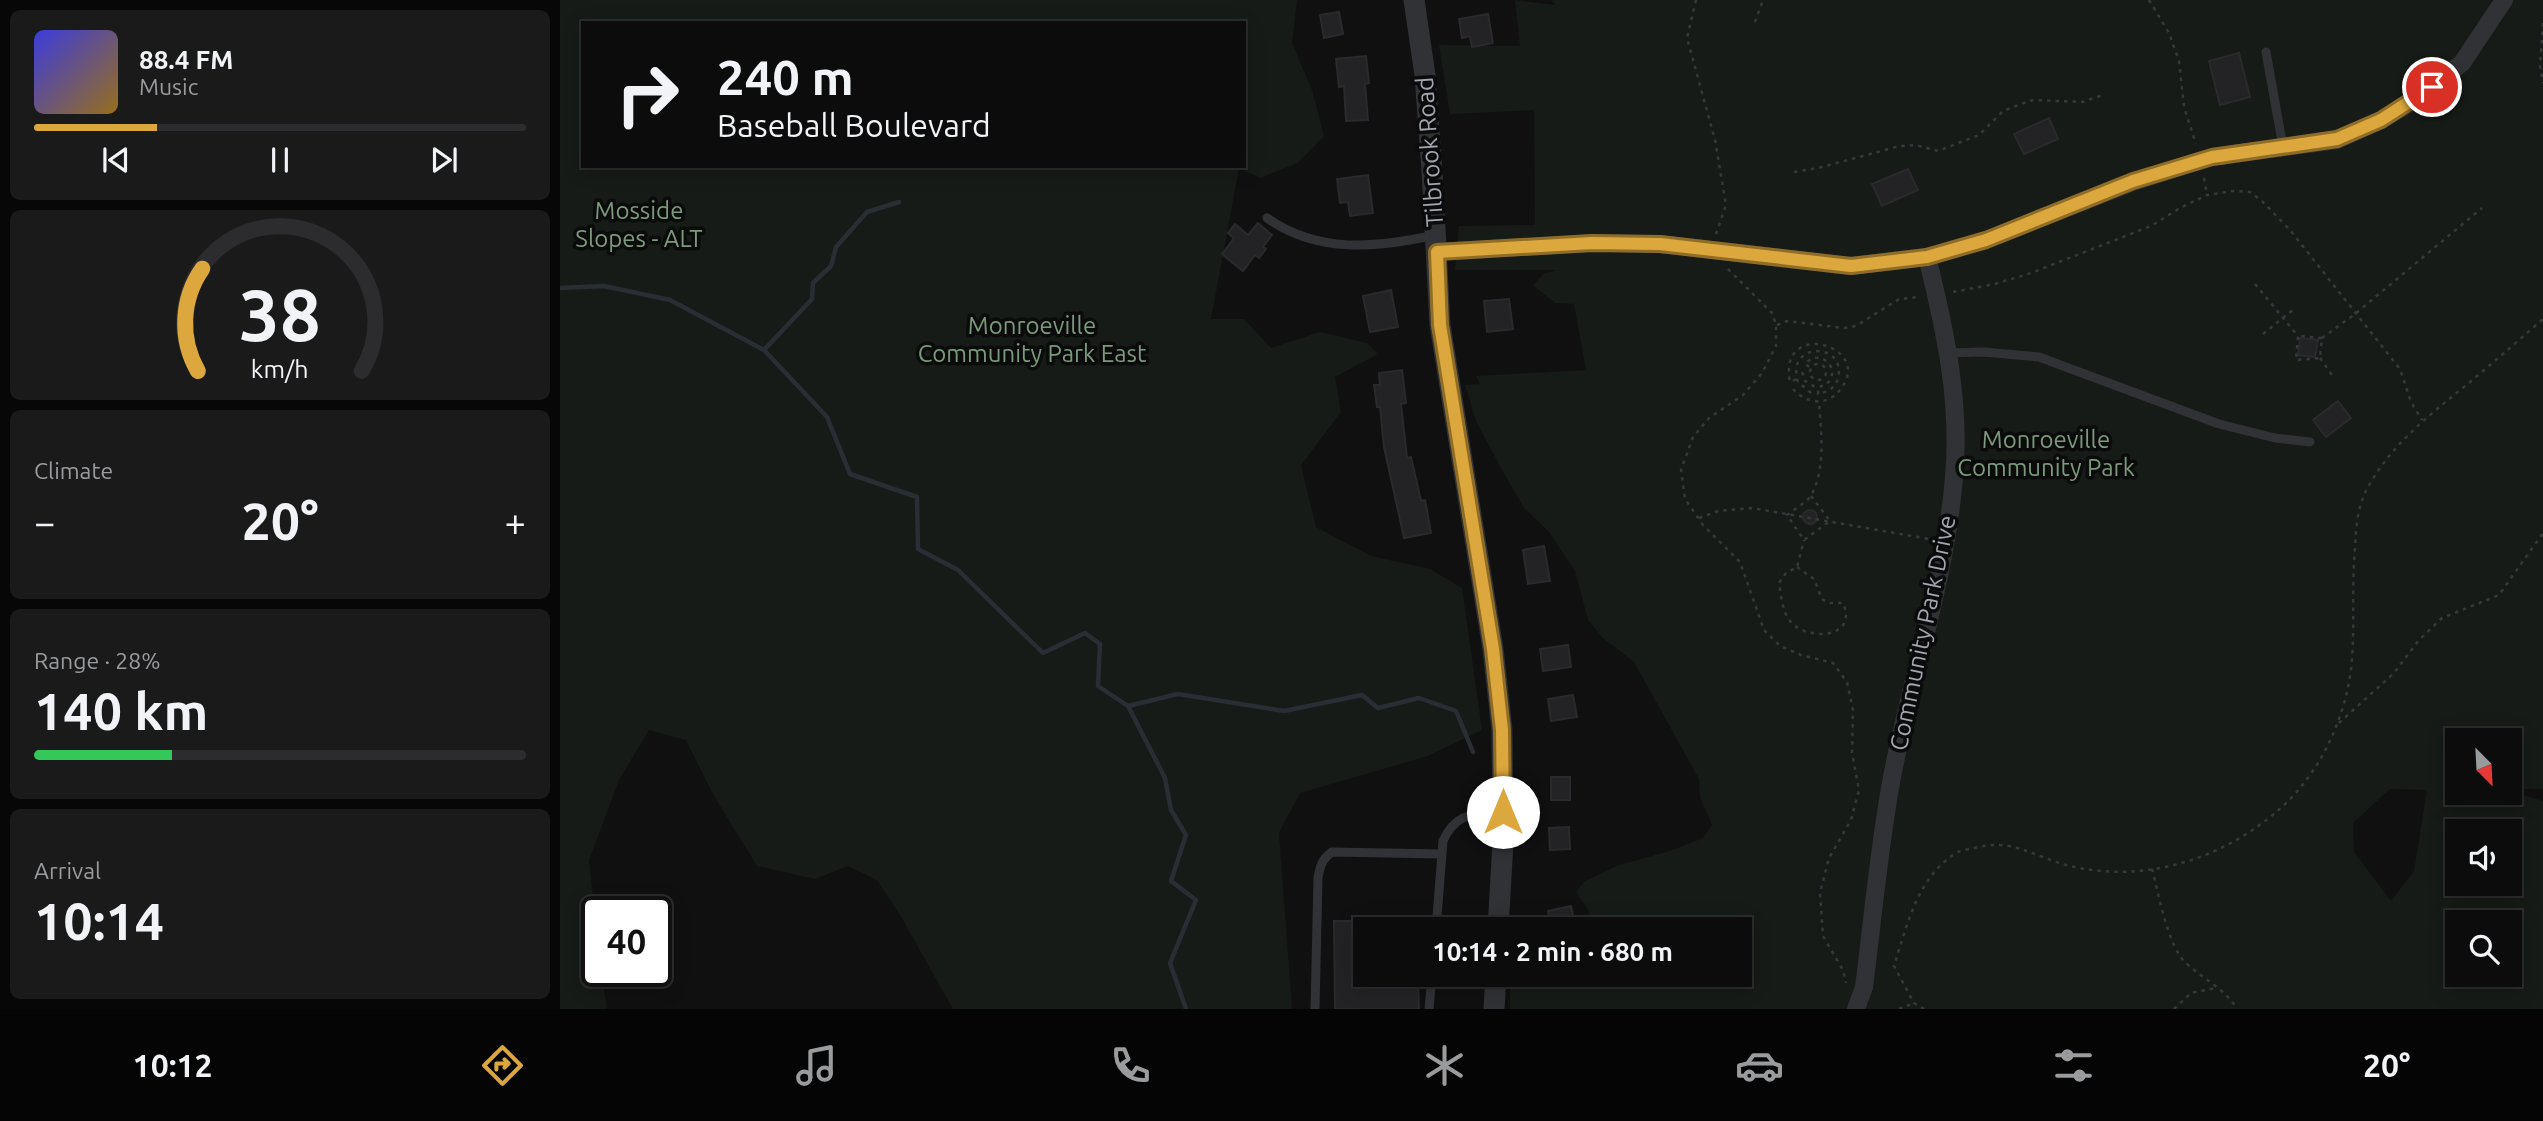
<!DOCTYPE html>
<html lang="en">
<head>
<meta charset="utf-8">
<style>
	:root { --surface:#0c0c0d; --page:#1a1a1b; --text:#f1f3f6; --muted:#9a9b9d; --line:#2c2c2e; --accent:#dca73c }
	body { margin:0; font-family:Ubuntu,sans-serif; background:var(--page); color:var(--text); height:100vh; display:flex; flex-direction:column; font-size:26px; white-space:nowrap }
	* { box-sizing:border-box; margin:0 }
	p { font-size:23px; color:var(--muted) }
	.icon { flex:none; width:38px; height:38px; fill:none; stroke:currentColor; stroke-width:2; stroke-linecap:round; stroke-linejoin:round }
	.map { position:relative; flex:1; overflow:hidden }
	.panel { display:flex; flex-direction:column; gap:10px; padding:10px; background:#070707; width:560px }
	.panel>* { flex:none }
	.guide { position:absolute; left:21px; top:21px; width:665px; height:147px; border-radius:0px; box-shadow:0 4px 18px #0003,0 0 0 2px var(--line); background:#0c0c0d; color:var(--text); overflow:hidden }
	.needle { width:46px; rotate:156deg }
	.buttons { position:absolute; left:1885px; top:728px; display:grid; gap:14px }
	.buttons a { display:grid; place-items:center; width:77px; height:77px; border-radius:0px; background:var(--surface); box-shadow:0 4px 18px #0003,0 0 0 2px var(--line); font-size:35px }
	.speed { position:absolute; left:21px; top:896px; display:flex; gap:14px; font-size:35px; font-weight:700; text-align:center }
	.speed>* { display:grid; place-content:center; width:91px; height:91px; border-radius:50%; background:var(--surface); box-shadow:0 4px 18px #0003,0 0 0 2px var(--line); line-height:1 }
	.speed .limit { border:4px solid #111; border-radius:10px; background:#fff; color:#111 }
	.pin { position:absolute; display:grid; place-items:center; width:60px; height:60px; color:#fff; margin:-30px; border:4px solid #fff; border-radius:50%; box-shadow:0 2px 7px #0007 }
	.me { position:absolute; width:77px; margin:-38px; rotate:0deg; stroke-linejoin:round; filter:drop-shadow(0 0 5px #0008) }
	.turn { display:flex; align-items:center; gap:24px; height:147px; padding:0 21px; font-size:32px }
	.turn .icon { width:91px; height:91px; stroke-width:2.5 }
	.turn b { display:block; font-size:49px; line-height:60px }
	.big { font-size:52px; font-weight:700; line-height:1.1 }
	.panel .card { flex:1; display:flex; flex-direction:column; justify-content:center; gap:10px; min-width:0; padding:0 24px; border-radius:10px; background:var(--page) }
	.panel .dial { align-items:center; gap:0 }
	.dial svg { height:182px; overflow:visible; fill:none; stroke:var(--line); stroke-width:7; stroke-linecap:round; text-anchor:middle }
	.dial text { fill:var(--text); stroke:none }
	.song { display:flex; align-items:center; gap:21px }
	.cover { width:84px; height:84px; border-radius:10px; background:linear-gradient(135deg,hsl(240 70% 55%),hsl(40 70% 35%)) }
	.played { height:7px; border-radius:4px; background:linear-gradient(90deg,var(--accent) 25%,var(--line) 25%) }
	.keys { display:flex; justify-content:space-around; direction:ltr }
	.heat { display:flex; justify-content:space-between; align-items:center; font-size:38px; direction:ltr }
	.charge { height:10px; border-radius:5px; background:linear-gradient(90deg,#34c759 28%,var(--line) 0) }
	.trip { position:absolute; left:793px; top:917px; width:399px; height:70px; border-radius:0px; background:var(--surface); box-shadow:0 4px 18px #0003,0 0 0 2px var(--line); font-weight:700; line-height:70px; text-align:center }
	.tabs { display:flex; height:112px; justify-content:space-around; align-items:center; background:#050505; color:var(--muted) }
	.tabs .icon { width:49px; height:49px }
	.tabs .on { color:var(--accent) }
	.tabs b { font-size:32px; color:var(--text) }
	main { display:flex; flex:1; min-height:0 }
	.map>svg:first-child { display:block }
</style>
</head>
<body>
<main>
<section class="panel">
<div class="card">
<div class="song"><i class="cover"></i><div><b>88.4 FM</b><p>Music</p></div></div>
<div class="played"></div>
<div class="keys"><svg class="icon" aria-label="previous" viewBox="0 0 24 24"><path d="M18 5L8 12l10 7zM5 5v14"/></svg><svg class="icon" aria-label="pause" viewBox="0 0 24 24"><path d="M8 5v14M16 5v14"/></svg><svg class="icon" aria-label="next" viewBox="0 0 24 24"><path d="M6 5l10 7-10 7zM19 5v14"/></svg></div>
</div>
<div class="card dial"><svg viewBox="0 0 100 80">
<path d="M14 69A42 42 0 1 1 86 69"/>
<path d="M14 69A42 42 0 0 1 16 24" stroke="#dca73c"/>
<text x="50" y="56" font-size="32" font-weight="700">38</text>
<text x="50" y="72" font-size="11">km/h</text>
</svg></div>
<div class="card"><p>Climate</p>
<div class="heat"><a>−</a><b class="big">20°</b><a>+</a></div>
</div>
<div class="card"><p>Range · 28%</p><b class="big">140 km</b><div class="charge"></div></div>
<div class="card"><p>Arrival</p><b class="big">10:14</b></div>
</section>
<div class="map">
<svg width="1983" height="1009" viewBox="0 0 1983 1009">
	<rect width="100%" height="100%" fill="#101011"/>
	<path fill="#161b17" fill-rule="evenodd" d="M0,0H737L732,43L752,90L764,136L738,163L700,178L679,168L651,319H684L711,348L760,332L807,343L818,354L775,377L781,412L741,465L756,527L811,556L870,569L902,588L922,730L868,756L740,793L719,833L732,1009H393L340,915L317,880L288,866L255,879L197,866L154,796L126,740L89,730L59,780L29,860L37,936V971H41L47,1009H0ZM23,23H684V166H23Z
		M955,0L995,5L991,0H1983V789H1950V740H1897V793L1950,791L1983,801V1009H950V975H1180V929H1028L1029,911L1016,892L1025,881L1059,865L1110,851L1143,838L1152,825L1140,797L1139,779L1074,662L1043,638L1028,620L1015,571L989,532L964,508L942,470L916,421L905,385L920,384L916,376L1026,370L1014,304L995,303L973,285L984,274L996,270H895L899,226L975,225L974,110L890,114L879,45L960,46ZM1830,789L1867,790L1854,871L1831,901L1794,852L1793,823ZM1897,831H1950V884H1897ZM1897,922H1950V975H1897Z"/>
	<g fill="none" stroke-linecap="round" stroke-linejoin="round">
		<path stroke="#282e33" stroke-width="4.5" d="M0,288L44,286L110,300L204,350L267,417L290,474L357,497L358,549L398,570L483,653L525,633L540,644L538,686L568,706L605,778L611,810L626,835L611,881L636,900L610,963L626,1009
			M204,350L252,299L253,283L271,266L276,247L307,212L339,202
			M568,706L618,694L724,711L802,695L818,708L859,698L896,711L913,752"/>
	</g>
	<path fill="#232325" stroke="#2a2a2c" stroke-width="2" d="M779,12L783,34L764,38L760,15Z
		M928,14L933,43L912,47L910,36L902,38L899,19Z
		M1679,53L1690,97L1660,105L1649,61Z
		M806,56L809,83L805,84L808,120L786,121L784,86L779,87L776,59Z
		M1489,118L1498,139L1464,154L1454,134Z
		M1348,169L1358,190L1322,206L1312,184Z
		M808,175L813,213L790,216L788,202L780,203L777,179Z
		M698,223L712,235L703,247L706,249L699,258L695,255L683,271L662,254L674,238L668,233L675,224L688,235Z
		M831,290L838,327L810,332L803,296Z
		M949,299L953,329L927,332L924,301Z
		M1740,338L1758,340L1755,357L1738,355Z
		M842,370L846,403L841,404L847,458L851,457L861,501L865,500L871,533L844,538L824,447L820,407H817L814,385H820L819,373Z
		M1778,401L1791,418L1766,437L1753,420Z
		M1243 517a7 7 0 1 1 14 0a7 7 0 1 1-14 0Z
		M984,546L990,581L968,584L963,550Z
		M1008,645L1011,667L983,671L980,649Z
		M1013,695L1017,717L991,721L988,699Z
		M991,777H1010V800H991Z
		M1009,827L1010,849L990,850L989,828Z
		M1011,906L1016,929H992L988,911Z
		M774,921H805V975H858L859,1009H775Z"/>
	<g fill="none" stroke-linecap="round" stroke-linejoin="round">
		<path stroke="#37383c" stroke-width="2.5" stroke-dasharray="3.5 5" stroke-linecap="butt" d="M1136,0L1127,38L1155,140L1166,205L1156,234
			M1589,0L1609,33L1619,61L1624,107L1636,144
			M1195,22L1203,0
			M1983,23L1980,66L1983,83
			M1234,172L1258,168L1340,146L1356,145L1378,151L1419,135L1443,111L1461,104L1473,100L1522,102L1543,95
			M1644,178L1647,195
			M1168,269L1212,313L1216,325V346L1202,373L1183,395L1149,418L1133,437L1121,470L1125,499L1143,525L1180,562L1204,630L1220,646L1241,655L1273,663L1287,682L1293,710L1292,753L1299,790L1291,820L1269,858L1260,893L1263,936L1283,970L1286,983
			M1695,284L1738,336L1736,360L1760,358L1762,338L1738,336
			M1393,292L1435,284L1471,273L1591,226L1620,208L1647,195L1673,191L1690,192L1702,201L1730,230L1840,369L1851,402L1862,420
			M1217,325L1227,321L1284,328L1296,326L1339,299L1359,297
			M1703,334L1734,309
			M1762,338L1795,314L1922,208
			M1760,358L1774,378
			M1250 372a8 8 0 1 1 16 0a8 8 0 1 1-16 0Z
			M1242,372L1245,381L1255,387C1267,387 1273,380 1272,369C1266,356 1254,354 1245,364L1251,368
			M1233,389C1245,403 1267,407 1280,390C1316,345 1217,318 1230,382L1237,379
			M1251,393L1238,382C1225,341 1287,342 1278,378C1276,388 1267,392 1258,394V387
			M1251,496L1270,521L1244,540L1227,515C1234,509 1248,502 1252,494C1266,466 1261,431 1259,402
			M1139,518L1158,511L1192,508L1369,539
			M1237,567L1254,579L1262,599L1269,603H1283C1299,640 1245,641 1230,621C1222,611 1221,595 1219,583L1226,573L1237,567L1244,540
			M1779,723L1834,673L1859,640L1882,618L1939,595L1983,533
			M1592,869C1598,892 1608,946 1625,962C1642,979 1665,988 1677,1009
			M1339,1009L1354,1003
			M1364,1009L1354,1003L1334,966C1347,925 1358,875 1398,852C1403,850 1409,849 1414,848C1452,838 1470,855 1506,865C1584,885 1665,859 1723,806C1760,772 1785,719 1791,669C1795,634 1792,598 1794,562C1796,538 1795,511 1807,489C1831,444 1871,414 1910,382C1935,361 1959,340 1983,319
			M1614,1009L1631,993L1656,988"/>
		<path stroke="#313235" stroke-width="9" d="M1706,52L1723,147
			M707,218C758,254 816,248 875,235
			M1388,353L1424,352L1479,357L1659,424L1715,438L1750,442
			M876,929L883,841C896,812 913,815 941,812
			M755,1009L758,878C760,866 762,859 772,852L882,854
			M869,1009L872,975"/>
		<path stroke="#313235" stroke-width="18" d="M877,252L1032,243L1100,244L1291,266L1367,257L1426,240L1573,182L1652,157L1777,140L1821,120L1857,99L1902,63L1944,0
			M1296,1009L1304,987C1313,918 1319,846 1332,777C1351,677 1386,579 1394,477C1401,403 1385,329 1367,257"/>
		<path stroke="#313235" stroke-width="21" d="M854,0L865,75L872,171L880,325L933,649L942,730L943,842L938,929
			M934,1009L936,975"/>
	</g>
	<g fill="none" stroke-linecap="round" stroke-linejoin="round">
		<g stroke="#8f6d27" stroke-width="18">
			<path id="route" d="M943,812L942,730L933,649L880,325L877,252L1032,243L1100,244L1291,266L1367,257L1426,240L1573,181L1652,157L1777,139L1821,120L1872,87"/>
		</g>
		<use href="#route" stroke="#dca73c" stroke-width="12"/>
	</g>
	<g text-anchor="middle" stroke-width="7" stroke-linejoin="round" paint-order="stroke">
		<g font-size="24" fill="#a2a6b0" stroke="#0b0b0c">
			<text transform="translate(870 152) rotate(-94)" y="8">Tilbrook Road</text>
			<text transform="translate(1363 633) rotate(-78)" y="8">Community Park Drive</text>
		</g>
		<g font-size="24" fill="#7b997d" stroke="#0b0b0c">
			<text x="79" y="219">Mosside<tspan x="79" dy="28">Slopes - ALT</tspan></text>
			<text x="472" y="334">Monroeville<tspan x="472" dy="28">Community Park East</tspan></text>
			<text x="1486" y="448">Monroeville<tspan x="1486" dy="28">Community Park</tspan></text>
		</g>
	</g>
</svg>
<div class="buttons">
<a><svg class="needle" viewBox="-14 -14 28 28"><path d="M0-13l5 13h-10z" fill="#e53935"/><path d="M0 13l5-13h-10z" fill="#9a9b9d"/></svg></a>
<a><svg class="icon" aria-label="sound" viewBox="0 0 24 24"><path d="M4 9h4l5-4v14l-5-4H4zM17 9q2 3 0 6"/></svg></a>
<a><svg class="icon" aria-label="search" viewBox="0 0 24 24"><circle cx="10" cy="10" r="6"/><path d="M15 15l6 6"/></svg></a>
</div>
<div class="speed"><div class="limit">40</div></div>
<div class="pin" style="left:1872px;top:87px;background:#d93025"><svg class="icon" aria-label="arrive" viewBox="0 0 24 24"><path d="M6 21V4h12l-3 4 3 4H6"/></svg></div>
<svg class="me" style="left:943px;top:812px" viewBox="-20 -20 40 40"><circle r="19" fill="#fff"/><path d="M0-13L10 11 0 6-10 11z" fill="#dca73c"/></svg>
<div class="trip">10:14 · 2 min · 680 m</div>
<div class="guide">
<div class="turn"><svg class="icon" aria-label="right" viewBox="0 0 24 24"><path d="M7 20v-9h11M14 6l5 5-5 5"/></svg><div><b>240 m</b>Baseball Boulevard</div></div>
</div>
</div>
</main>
<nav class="tabs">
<b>10:12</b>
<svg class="icon on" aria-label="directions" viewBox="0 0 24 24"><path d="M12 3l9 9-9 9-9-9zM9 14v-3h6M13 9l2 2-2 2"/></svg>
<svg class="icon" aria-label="music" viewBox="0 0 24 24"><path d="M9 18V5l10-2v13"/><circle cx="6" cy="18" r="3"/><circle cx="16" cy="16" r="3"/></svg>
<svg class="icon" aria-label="phone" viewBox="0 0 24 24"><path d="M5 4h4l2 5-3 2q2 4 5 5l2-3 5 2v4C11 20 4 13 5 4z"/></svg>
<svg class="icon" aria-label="climate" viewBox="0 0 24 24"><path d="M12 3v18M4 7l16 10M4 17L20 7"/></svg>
<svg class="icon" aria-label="car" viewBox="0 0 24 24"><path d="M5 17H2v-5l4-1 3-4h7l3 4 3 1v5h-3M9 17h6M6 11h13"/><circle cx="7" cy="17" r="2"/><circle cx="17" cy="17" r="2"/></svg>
<svg class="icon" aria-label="filters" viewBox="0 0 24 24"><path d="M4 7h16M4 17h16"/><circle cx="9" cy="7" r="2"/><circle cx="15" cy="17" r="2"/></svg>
<b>20°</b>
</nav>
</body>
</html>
